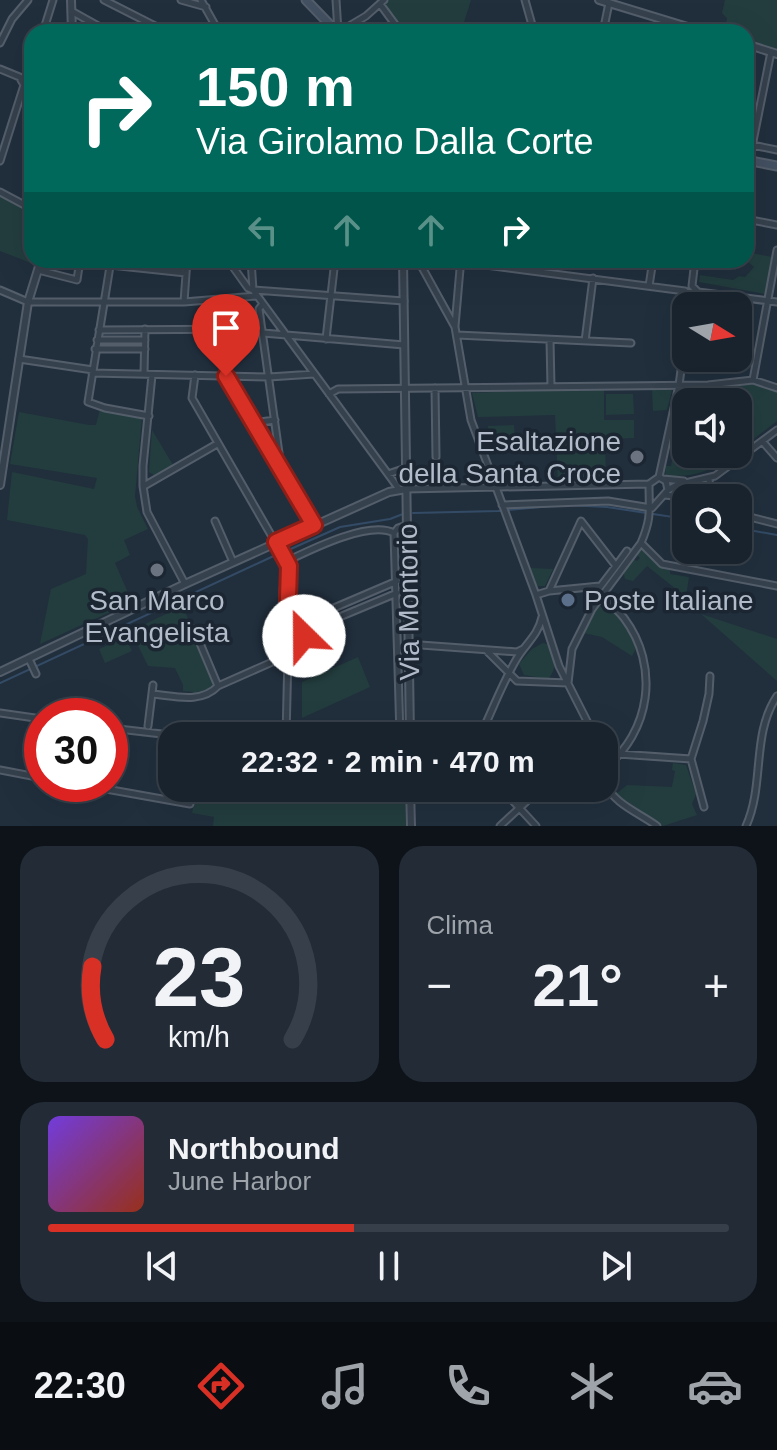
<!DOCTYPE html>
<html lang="it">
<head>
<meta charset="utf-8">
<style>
	:root { --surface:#19232e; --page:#222b36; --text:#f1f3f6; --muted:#9fa4aa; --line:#37404a; --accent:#d93025 }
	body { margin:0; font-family:Helvetica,sans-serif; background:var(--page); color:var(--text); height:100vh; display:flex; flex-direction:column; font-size:30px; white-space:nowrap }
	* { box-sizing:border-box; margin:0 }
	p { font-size:26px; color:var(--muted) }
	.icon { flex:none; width:44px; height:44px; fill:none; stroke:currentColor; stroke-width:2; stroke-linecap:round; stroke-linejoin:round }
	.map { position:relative; height:826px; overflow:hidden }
	.side { display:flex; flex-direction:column; gap:20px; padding:20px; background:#0e1319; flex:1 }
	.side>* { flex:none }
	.banner { position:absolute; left:24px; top:24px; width:730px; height:244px; border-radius:24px; box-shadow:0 8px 32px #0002,0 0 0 2px var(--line); background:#00695c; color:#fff; overflow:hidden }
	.needle { width:52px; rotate:101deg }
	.buttons { position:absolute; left:672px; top:292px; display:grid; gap:16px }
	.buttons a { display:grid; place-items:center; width:80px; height:80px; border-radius:16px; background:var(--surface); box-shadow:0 8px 32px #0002,0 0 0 2px var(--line); font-size:40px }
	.speed { position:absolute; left:24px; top:698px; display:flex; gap:16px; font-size:40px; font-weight:700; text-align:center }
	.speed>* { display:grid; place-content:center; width:104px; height:104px; border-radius:50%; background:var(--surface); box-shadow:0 8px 32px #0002,0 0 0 2px var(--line); line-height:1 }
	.speed .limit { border:12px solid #d22; background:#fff; color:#111 }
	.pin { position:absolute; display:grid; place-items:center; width:68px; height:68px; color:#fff; margin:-82px -34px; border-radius:50% 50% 50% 0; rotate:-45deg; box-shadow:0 0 8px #0007 }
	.pin .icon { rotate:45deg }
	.me { position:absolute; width:88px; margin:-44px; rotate:337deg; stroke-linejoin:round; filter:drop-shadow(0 0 6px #0008) }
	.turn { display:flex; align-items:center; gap:28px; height:168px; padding:0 40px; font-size:36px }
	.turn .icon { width:104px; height:104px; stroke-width:2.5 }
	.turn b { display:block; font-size:56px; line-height:68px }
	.lanes { display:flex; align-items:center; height:76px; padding:0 40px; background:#0003; justify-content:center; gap:40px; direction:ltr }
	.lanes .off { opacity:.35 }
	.big { font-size:60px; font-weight:600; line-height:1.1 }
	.side .widget { flex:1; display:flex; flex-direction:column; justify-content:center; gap:12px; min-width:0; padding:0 28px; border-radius:24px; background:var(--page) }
	.side .dial { align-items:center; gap:0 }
	.dial svg { height:208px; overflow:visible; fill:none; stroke:var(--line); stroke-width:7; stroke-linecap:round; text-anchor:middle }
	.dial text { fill:var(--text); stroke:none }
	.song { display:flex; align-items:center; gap:24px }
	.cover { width:96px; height:96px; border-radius:12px; background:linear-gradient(135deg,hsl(260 70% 55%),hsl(10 70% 35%)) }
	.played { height:8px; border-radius:4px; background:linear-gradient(90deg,var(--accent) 45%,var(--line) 45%) }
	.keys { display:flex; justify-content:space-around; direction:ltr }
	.heat { display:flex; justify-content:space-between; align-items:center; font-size:44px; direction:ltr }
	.side .tiles { flex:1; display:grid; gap:20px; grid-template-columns:1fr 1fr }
	.widget:last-child { grid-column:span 2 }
	.trip { position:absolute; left:158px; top:722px; width:460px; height:80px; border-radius:24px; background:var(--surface); box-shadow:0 8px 32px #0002,0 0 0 2px var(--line); font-weight:600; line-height:80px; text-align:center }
	.tabs { display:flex; height:128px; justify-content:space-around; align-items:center; background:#0a0e12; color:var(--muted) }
	.tabs .icon { width:56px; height:56px }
	.tabs .selected { color:var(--accent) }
	.tabs b { font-size:36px; color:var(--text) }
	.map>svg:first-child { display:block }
</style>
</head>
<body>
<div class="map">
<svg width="777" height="826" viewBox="0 0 777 826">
	<rect width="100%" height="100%" fill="#212f3d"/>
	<path fill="#233d3e" d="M386,0H471L461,32C419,32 411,38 382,5Z
		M725,0H777V49L746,40V32H724L727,18L722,13Z
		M0,195L32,212V260H37L36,265L0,251Z
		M752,253L772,257L765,294L699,282L700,275L733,280L739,276L745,277L754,267L747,261Z
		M748,383L777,392V421L738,451V402H686V454H734C709,472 696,477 665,476L666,466H671L685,398L681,397L683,390Z
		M558,389L559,391L604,390V420H634V438L605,439L606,483L558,484L555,415L478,417L472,393Z
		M652,390H672L667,410L653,411Z
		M606,394H633L634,414L606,415Z
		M100,409L142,416L135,496L137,507L148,529L124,540L130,555L115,563L132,602L40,644L51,589L86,574L88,539L85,535L7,520L12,472L94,489L97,478L10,464L19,412L89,425H96Z
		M514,425L515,438L489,440L488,426Z
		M152,430L173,465L154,475L149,472Z
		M641,547L651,559L670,569V574L689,577L686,597L647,566L633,581L625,579L623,571L633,559L637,561L640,558L636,554Z
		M530,568L553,569L545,586H537Z
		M602,605C619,612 629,630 637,647L632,656L602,637L584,633L595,611Z
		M178,608L184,609L214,682L207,691L195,696L193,692L183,691V685L175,668L148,666L131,631Z
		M701,614L777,639V681Z
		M125,637L132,651L105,663L99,649Z
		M543,643L550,645C554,658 558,668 548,679L524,675L519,664L532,649Z
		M358,657L370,687L302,718V682Z
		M673,763L686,765L696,794L692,804L697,815L663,826L616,794L627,785L672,787L675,771L672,770Z
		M185,788H405L406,826H213L214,817L192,813L195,797L184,794Z"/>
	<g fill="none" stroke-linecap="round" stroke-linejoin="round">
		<path stroke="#344b66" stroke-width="2" d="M568,505L607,507L686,519
			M413,513L498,511L562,505
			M738,528L777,535
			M284,552L340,527L390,519L403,514
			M0,683L278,554"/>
		<g stroke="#545e6b" stroke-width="8">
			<path id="pedestrian" d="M144,32L148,24L150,25"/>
		</g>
		<g stroke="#545e6b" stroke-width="9">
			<path id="minor" d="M104,0L167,32
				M181,0L206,7
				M201,0L219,32
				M336,0L338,31
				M525,0L534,32
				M380,4L397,27
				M73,12L109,32
				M534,29L548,32
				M43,32L53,0
				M339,32L366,16L384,0
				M603,32L609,3
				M0,43L12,19L28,0
				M0,69L22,78
				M30,82H32
				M752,145L777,150
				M0,161L24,85L21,80L27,76L32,63
				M749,161L771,52
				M0,192L32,209
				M746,219L777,225
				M111,260L88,402L105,408L149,416
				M228,260L248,288L253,290L399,489
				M251,260L253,290
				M418,260L455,327L471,420L536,595L559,666L588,723L591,736
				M447,260L685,291
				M110,265L186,273
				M38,270L77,280L80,260
				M649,286L653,260
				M0,290L28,302H184L256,296
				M253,290L404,301
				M698,292L777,302
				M184,302L187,260
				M262,305L259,309L279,453L276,460
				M689,306L690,299L697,297L698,292L692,286L695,260
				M455,326L460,269L456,261
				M99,330L262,329
				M263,333L404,345
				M457,335L631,343
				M326,339L335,260
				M97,340H145
				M550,340L551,387
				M585,341L593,278
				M95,349H145
				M19,359L93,370
				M92,373L269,377L314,374
				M144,374L145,329
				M152,375L143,466V486L147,512L185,584
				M226,376L314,525
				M753,380L777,250
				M435,388L436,457
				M329,394L338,389L708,385L753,380L777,388
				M253,423L275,420
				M762,441L777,458
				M388,474L406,468
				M663,479L684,481
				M709,480L713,498
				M649,484L659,477L679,385L686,333
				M144,486L217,444
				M406,489L649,484
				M668,490L677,485L715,476L777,430
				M665,495L691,498
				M502,505L608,501L651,508
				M652,508L668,490L666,481L659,477
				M738,514L777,524
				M215,521L233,562
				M394,533L400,736
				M641,543L662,564L777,586
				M285,562L282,608L288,655L286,736
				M285,562C310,550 369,520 394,533L398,528L407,525
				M592,587C602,598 615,606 624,618C660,666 651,732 604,769
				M600,587L616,566
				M549,591L581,521L616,566L627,551
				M536,595L549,591L600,586
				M301,622L397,581
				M194,629L218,686
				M306,631L397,593
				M407,644L517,652L523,649
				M486,650L517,681L568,683
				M29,659L36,674
				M568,683L572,649L592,609L641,543C652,517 649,510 649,484
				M152,694C175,696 201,704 218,686L288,655L306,631L288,599L289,566L192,398L195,375
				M0,713L42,719
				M148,726L153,685
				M110,728L179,736
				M480,736C492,711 502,684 516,660C525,644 538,636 542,617
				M604,753L691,759
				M0,770L42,778
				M604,782C615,805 638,812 657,826
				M78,784L190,804
				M501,788L536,826
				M704,807L691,759L703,721L709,694L710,676
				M500,826L541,788
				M746,826C765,784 751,735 777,696"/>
		</g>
		<g stroke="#545e6b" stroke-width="10">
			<path id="tertiary" d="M71,0L72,32
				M599,0L704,32
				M746,44L777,54
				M403,260L410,736
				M0,485L28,302L41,260
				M0,672L185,584L389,492L406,489
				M410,788L411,826"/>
		</g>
		<g stroke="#545e6b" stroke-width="11">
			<path id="secondary" d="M306,0L337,32
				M746,160L777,166"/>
		</g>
		<use href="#pedestrian" stroke="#35414d" stroke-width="4"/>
		<use href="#minor" stroke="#35414d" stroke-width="5"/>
		<use href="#tertiary" stroke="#35414d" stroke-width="6"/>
		<use href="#secondary" stroke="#435061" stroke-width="7"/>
	</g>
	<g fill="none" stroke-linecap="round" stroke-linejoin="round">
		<g stroke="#8d1f18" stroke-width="20">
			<path id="route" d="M226,376L314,525L276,542L289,566L288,599L306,631L304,636"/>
		</g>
		<use href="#route" stroke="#d93025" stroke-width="14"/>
	</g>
	<g fill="#6b7280" stroke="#1b2632" stroke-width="3">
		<circle cx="637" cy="457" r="8"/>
		<circle cx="157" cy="570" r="8"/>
	</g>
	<circle fill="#5c6f8a" stroke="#1b2632" stroke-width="3" cx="568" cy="600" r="8"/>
	<g text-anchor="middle" stroke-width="7" stroke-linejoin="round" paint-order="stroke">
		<g font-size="28" fill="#b1bbc9" stroke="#1b2632" text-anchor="end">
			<text x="621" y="451">Esaltazione<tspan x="621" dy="32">della Santa Croce</tspan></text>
			<text x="157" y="610" text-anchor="middle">San Marco<tspan x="157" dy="32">Evangelista</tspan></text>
			<text x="584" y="610" text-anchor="start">Poste Italiane</text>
		</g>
		<g font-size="28" fill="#b1bbc9" stroke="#1b2632">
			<text transform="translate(408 602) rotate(-91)" y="10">Via Montorio</text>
		</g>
	</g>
</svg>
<div class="buttons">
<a><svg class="needle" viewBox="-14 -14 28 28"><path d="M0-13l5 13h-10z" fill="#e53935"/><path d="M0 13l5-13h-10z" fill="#9fa4aa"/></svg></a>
<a><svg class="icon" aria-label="sound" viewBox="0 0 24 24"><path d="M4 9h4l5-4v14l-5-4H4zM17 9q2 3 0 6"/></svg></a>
<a><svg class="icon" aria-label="search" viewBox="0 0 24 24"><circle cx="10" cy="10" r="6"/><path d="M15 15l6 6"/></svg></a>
</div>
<div class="speed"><div class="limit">30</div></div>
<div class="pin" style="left:226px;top:376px;background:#d93025"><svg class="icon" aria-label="arrive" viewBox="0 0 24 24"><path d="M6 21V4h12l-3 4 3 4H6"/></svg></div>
<svg class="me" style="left:304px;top:636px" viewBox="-20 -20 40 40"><circle r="19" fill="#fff"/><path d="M0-13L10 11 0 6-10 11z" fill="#d93025"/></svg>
<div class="trip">22:32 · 2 min · 470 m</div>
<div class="banner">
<div class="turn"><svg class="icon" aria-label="right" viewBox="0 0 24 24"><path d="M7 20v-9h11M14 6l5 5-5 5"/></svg><div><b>150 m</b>Via Girolamo Dalla Corte</div></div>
<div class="lanes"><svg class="icon off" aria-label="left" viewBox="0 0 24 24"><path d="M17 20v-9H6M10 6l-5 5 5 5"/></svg><svg class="icon off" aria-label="ahead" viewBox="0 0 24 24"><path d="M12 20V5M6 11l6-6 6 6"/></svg><svg class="icon off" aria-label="ahead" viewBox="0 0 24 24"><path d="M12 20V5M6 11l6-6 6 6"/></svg><svg class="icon" aria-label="right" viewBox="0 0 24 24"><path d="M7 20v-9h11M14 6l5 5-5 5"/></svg></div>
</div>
</div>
<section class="side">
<div class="tiles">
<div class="widget dial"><svg viewBox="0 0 100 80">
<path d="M14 69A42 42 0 1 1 86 69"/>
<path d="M14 69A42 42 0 0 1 9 41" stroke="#d93025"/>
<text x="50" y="56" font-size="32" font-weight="700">23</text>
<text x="50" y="72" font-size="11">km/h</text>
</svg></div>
<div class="widget"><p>Clima</p>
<div class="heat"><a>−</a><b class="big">21°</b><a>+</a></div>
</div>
<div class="widget">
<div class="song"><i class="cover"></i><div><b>Northbound</b><p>June Harbor</p></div></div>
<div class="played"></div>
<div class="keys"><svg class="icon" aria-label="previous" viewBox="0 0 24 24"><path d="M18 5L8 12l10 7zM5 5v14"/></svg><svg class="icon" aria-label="pause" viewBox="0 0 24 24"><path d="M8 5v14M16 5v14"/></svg><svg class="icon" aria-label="next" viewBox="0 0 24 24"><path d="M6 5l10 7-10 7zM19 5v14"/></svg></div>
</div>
</div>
</section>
<nav class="tabs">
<b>22:30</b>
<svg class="icon selected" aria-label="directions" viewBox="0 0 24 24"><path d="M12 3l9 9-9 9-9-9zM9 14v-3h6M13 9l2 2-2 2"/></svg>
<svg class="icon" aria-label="music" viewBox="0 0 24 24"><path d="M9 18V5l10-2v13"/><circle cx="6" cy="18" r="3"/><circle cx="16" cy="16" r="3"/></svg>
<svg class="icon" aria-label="phone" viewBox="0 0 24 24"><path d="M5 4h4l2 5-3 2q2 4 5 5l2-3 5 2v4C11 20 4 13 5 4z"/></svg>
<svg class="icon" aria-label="climate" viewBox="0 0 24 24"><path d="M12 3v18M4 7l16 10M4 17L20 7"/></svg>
<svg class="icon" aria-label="car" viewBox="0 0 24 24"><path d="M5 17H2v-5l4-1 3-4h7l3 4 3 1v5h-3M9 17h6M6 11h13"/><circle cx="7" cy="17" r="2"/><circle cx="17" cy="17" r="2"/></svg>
</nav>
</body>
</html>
